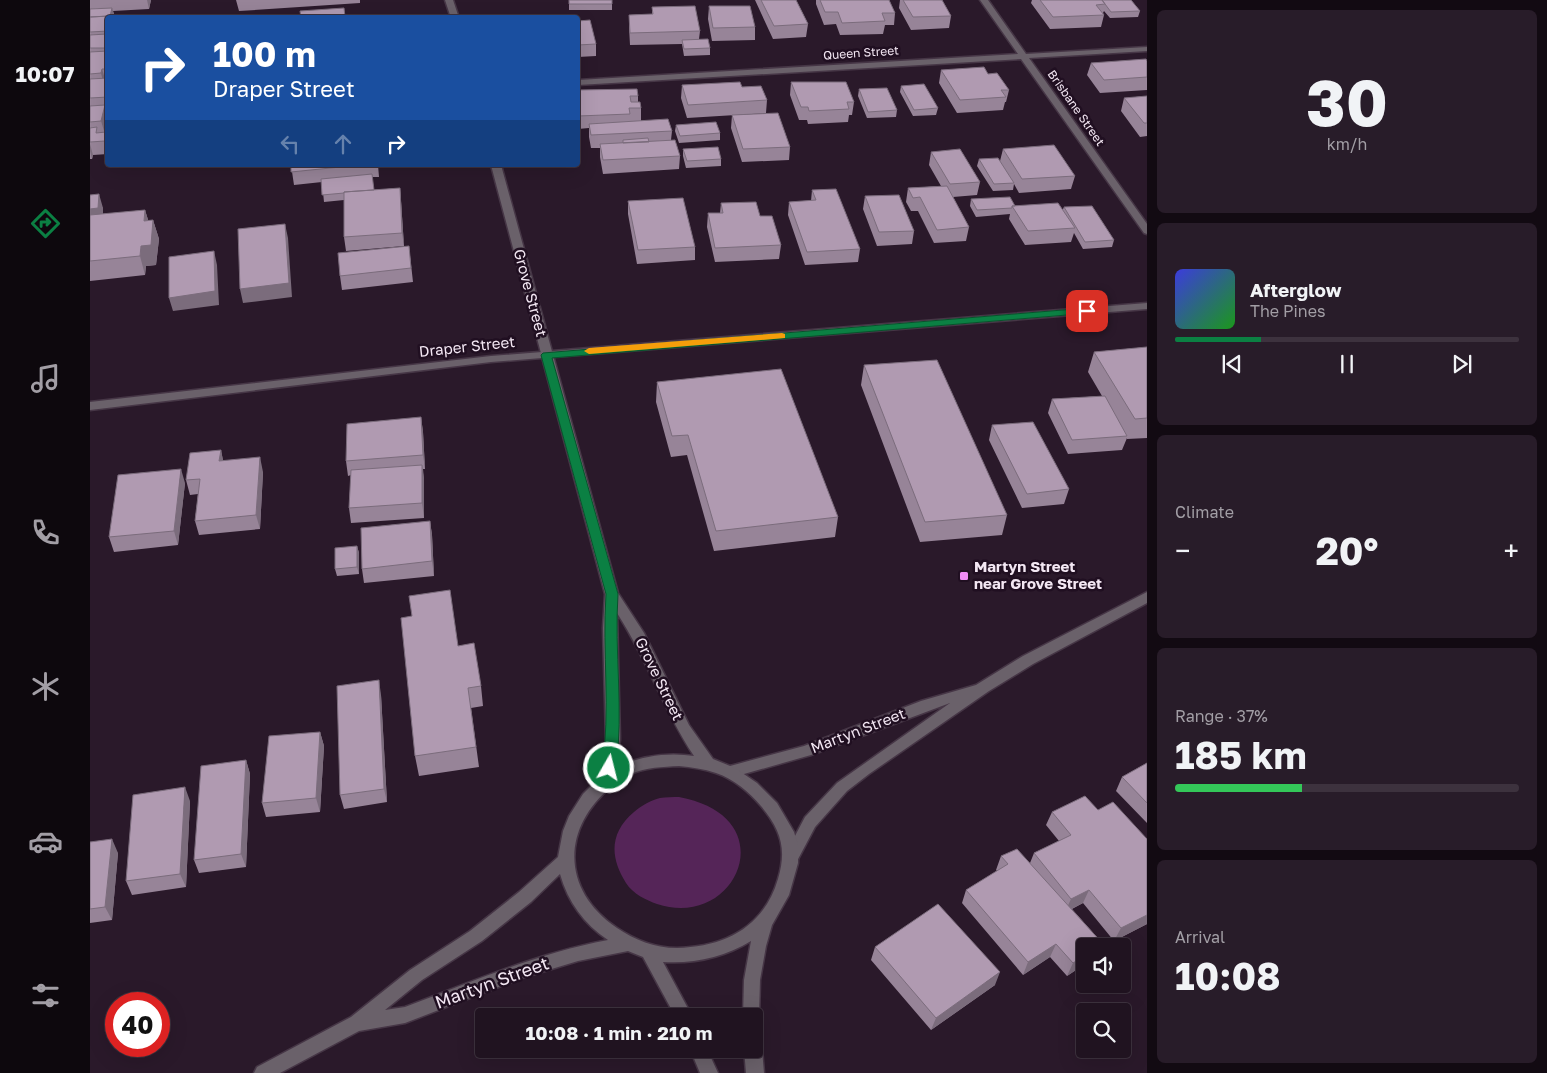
<!DOCTYPE html>
<html lang="en">
<head>
<meta charset="utf-8">
<style>
	:root { --surface:#201320; --page:#281c29; --text:#f1f3f6; --muted:#a29ea5; --line:#3d323e; --accent:#0b8043 }
	body { margin:0; font-family:"Golos Text",sans-serif; background:var(--page); color:var(--text); height:100vh; display:flex; flex-direction:column; font-size:19px; white-space:nowrap }
	* { box-sizing:border-box; margin:0 }
	p { font-size:16px; color:var(--muted) }
	.icon { flex:none; width:28px; height:28px; fill:none; stroke:currentColor; stroke-width:2; stroke-linecap:round; stroke-linejoin:round }
	.map { position:relative; flex:1; overflow:hidden }
	.drawer { display:flex; flex-direction:column; gap:10px; padding:10px; background:#120a12; width:400px }
	.drawer>* { flex:none }
	.guide { position:absolute; left:15px; top:15px; width:475px; height:152px; border-radius:5px; box-shadow:0 5px 20px #0002,0 0 0 1px var(--line); background:#1a4fa0; color:#fff; overflow:hidden }
	.controls { position:absolute; left:986px; top:938px; display:grid; gap:10px }
	.controls a { display:grid; place-items:center; width:55px; height:55px; border-radius:5px; background:var(--surface); box-shadow:0 5px 20px #0002,0 0 0 1px var(--line); font-size:25px }
	.speed { position:absolute; left:15px; top:992px; display:flex; gap:10px; font-size:25px; font-weight:700; text-align:center }
	.speed>* { display:grid; place-content:center; width:65px; height:65px; border-radius:50%; background:var(--surface); box-shadow:0 5px 20px #0002,0 0 0 1px var(--line); line-height:1 }
	.speed .limit { border:8px solid #d22; background:#fff; color:#111 }
	.pin { position:absolute; display:grid; place-items:center; width:42px; height:42px; color:#fff; margin:-21px; border-radius:10px; box-shadow:0 2px 8px #0006 }
	.me { position:absolute; width:55px; margin:-28px; rotate:8deg; stroke-linejoin:round; filter:drop-shadow(0 0 4px #0008) }
	.turn { display:flex; align-items:center; gap:18px; height:105px; padding:0 25px; font-size:22px }
	.turn .icon { width:65px; height:65px; stroke-width:2.5 }
	.turn b { display:block; font-size:35px; line-height:42px }
	.lanes { display:flex; align-items:center; height:48px; padding:0 25px; background:#0003; justify-content:center; gap:25px; direction:ltr }
	.lanes .off { opacity:.35 }
	.big { font-size:38px; font-weight:700; line-height:1.1 }
	.drawer .card { flex:1; display:flex; flex-direction:column; justify-content:center; gap:8px; min-width:0; padding:0 18px; border-radius:8px; background:var(--page) }
	.drawer .dial { align-items:center; gap:0 }
	.dial b { font-size:65px; line-height:1 }
	.song { display:flex; align-items:center; gap:15px }
	.cover { width:60px; height:60px; border-radius:8px; background:linear-gradient(135deg,hsl(240 70% 55%),hsl(120 70% 35%)) }
	.played { height:5px; border-radius:2px; background:linear-gradient(90deg,var(--accent) 25%,var(--line) 25%) }
	.keys { display:flex; justify-content:space-around; direction:ltr }
	.heat { display:flex; justify-content:space-between; align-items:center; font-size:28px; direction:ltr }
	.charge { height:8px; border-radius:4px; background:linear-gradient(90deg,#34c759 37%,var(--line) 0) }
	.trip { position:absolute; left:385px; top:1008px; width:288px; height:50px; border-radius:5px; background:var(--surface); box-shadow:0 5px 20px #0002,0 0 0 1px var(--line); font-weight:700; line-height:50px; text-align:center }
	main { display:flex; flex:1; min-height:0 }
	.dock { display:flex; flex-direction:column; width:90px; justify-content:space-around; align-items:center; background:#0d080d; color:var(--muted) }
	.dock .icon { width:35px; height:35px }
	.dock .on { color:var(--accent) }
	.dock b { font-size:22px; color:var(--text) }
	.map>svg:first-child { display:block }
</style>
</head>
<body>
<main>
<nav class="dock">
<b>10:07</b>
<svg class="icon on" aria-label="directions" viewBox="0 0 24 24"><path d="M12 3l9 9-9 9-9-9zM9 14v-3h6M13 9l2 2-2 2"/></svg>
<svg class="icon" aria-label="music" viewBox="0 0 24 24"><path d="M9 18V5l10-2v13"/><circle cx="6" cy="18" r="3"/><circle cx="16" cy="16" r="3"/></svg>
<svg class="icon" aria-label="phone" viewBox="0 0 24 24"><path d="M5 4h4l2 5-3 2q2 4 5 5l2-3 5 2v4C11 20 4 13 5 4z"/></svg>
<svg class="icon" aria-label="climate" viewBox="0 0 24 24"><path d="M12 3v18M4 7l16 10M4 17L20 7"/></svg>
<svg class="icon" aria-label="car" viewBox="0 0 24 24"><path d="M5 17H2v-5l4-1 3-4h7l3 4 3 1v5h-3M9 17h6M6 11h13"/><circle cx="7" cy="17" r="2"/><circle cx="17" cy="17" r="2"/></svg>
<svg class="icon" aria-label="filters" viewBox="0 0 24 24"><path d="M4 7h16M4 17h16"/><circle cx="9" cy="7" r="2"/><circle cx="15" cy="17" r="2"/></svg>
</nav>
<div class="map">
<svg width="1057" height="1073" viewBox="0 0 1057 1073">
	<rect width="100%" height="100%" fill="#2a192a"/>
	<path fill="#552558" d="M589,797C697,817 646,931 567,904C556,900 543,894 536,883C520,858 519,833 544,812C551,806 561,800 570,798C576,797 583,797 589,797Z"/>
	<g fill="none" stroke-linecap="round" stroke-linejoin="round">
		<g stroke="#463646" stroke-width="3">
			<path id="minor" d="M890,0H898L936,54L1057,47V51L939,58L1057,224V234L1054,233L931,59L488,85V80L928,54Z
				M1057,303V309L401,362L0,410V402L401,356Z
				M1057,592V603L943,664L899,691L779,774L757,791L725,827L706,863L701,865L696,863L693,858L696,853L715,817L747,783L860,703L721,755L640,778L635,776L633,772L635,768L640,766L714,746L831,701L886,685L933,656Z"/>
		</g>
		<g stroke="#463646" stroke-width="3">
			<path id="tertiary" d="M355,0H363L369,18H361Z
				M401,165H411L528,593L554,633L599,725L623,759L645,768L667,783L687,803L704,832L708,845V863L699,895L682,925L676,946L670,980L669,1016L667,1022L664,1023V1016H653L654,980L661,941C635,957 604,964 573,962L602,1016H585L553,957L538,951L488,961L432,978L315,1023L269,1031L190,1073H164L167,1067L261,1017L320,970L380,931L429,892L468,857L473,831L479,816L493,794L510,777L516,740L513,628L515,594ZM527,613C557,659 574,711 604,756C578,752 551,756 526,767L530,740ZM589,766C601,767 614,769 626,773C644,779 659,792 671,806C691,830 697,849 688,879C674,927 635,947 587,948C564,948 545,940 527,928C471,890 471,828 522,786C528,782 533,777 541,774C556,767 573,767 589,766ZM470,874C478,902 494,924 518,940C448,953 382,982 315,1007L295,1010L332,980L392,941L441,902Z
				M664,1041L669,1043L672,1049L674,1073H656L654,1049H664Z
				M600,1049H617L628,1073H610Z"/>
		</g>
		<use href="#minor" fill="#6a616a" fill-rule="evenodd"/>
		<use href="#tertiary" fill="#6a616a" fill-rule="evenodd"/>
	</g>
	<path fill="#978498" d="M0,0H61L59,9L23,11L24,14L23,16L18,18V110H16L18,115V123L16,132L18,138V154L3,155L2,159H0Z
		M146,0H270V3L149,11Z
		M479,0H522V10H479Z
		M665,0H706L718,24L716,37L683,39Z
		M726,0H799L805,13L804,25H795L793,34L750,35L746,24L734,25L726,4Z
		M810,0H852L861,16L859,28L821,30L809,8Z
		M942,0H1041L1050,11L1048,17L1020,18L1014,11L1013,13L1014,15L1011,27L960,29L941,3Z
		M619,6L665,27V40L622,41L618,19Z
		M562,7L610,31L609,39L620,48V55L594,56L592,44L540,45L539,27V15L562,14Z
		M488,21L506,44V56L488,57Z
		M1057,61V90L1010,93L997,75L1001,63Z
		M851,70L898,74L919,90L916,102H915L913,110L867,113L849,83Z
		M701,82L764,102L762,115H759L758,122L718,124L717,120H709L700,95Z
		M592,85L652,87L677,100L676,113L597,118L591,98Z
		M811,86L848,108L846,115L823,116L810,92Z
		M769,89L807,110L806,117L777,118L768,96Z
		M488,90L548,96V102L551,108V121L582,131L581,140L590,156L589,169L513,174L510,157V148H501L499,137V128L488,129Z
		M1057,96V136L1050,137L1031,111L1034,98Z
		M642,115L700,147L699,160L652,162L641,128Z
		M586,125L630,133V140L589,143L585,131Z
		M593,149L631,159V166L596,168L593,156Z
		M913,149L985,176L981,189L929,193L924,184L923,190L903,191L887,166L889,159L910,161Z
		M841,152L890,182L887,195L863,197L879,227L876,241L844,243L828,211H821L816,202L818,188L851,186L839,165Z
		M201,165H288L289,177H282L284,190L310,188L311,201L314,246L256,251L254,237V200L234,202L232,182L204,185Z
		M722,190L770,249L768,262L715,265L698,215L699,202L721,201Z
		M0,195L13,208V214L55,210L58,220H63L69,239L66,265L56,266L55,275L0,281Z
		M775,196L824,231L822,244L787,246L773,209Z
		M881,199L925,206L973,209L974,207L1024,240L1022,247L993,249L984,233L981,242L935,245L919,219L920,214L886,217L880,206Z
		M538,201L605,247V260L547,264L538,214Z
		M631,203L670,216L691,245L689,259L625,262L617,227L618,213H630Z
		M319,246L323,282L252,290L250,276Z
		M1057,347V438L1037,439V438L1032,450L978,454L958,413L962,399L1012,396L998,372L1004,352Z
		M774,365L917,515L912,535L830,542L771,385Z
		M567,382L748,517L745,537L624,551L597,455L581,457L566,402Z
		M331,417L333,432L335,469H333L334,480V518L261,523L259,508L261,475L258,476L256,461Z
		M902,425L979,489L974,504L932,508L899,440Z
		M131,450L133,461L173,472L170,529L109,535L105,521L108,494L100,495L96,480Z
		M95,483L88,545L24,552L19,537Z
		M340,521L342,535L344,576L274,583L272,569Z
		M267,546L269,553V574L247,576L245,569Z
		M368,646L391,686L393,706L381,708L389,767L329,776L325,756Z
		M291,695L297,802L254,809L250,795Z
		M230,732L234,746L230,812L176,817L172,803Z
		M156,760L160,774L156,867L109,873L104,860Z
		M1057,763V823L1026,791L1032,777Z
		M100,801L96,887L42,895L36,881Z
		M1008,810L1057,839V924L1024,941L993,903L982,909L1013,944L1012,946H995V964L977,976L960,957L933,975L872,903L876,890L907,871L906,870L911,856L940,863L944,853L969,841L956,825L962,812Z
		M0,842L28,853L22,920L0,923Z
		M785,947L905,985L841,1030L781,960Z"/>
	<path fill="#7b6c7c" d="M57,0H61L59,9Z
		M22,8L24,14L23,18H19Z
		M12,69L16,82L14,86L11,73Z
		M15,105L18,115V123L15,134L11,121Z
		M16,132L18,138V151L15,141Z
		M0,144L3,155L2,159L0,151Z
		M310,188L311,201L314,246L312,233Z
		M9,194L13,208V221L0,223V209Z
		M55,210L61,229L54,221Z
		M63,220L69,239L66,265L56,266L55,275L50,256L51,246Z
		M195,224L198,238L202,297L153,303L150,289Z
		M124,251L127,265L129,305L83,311L79,298Z
		M331,417L333,432L335,469L333,455Z
		M131,450L134,465L129,461Z
		M170,457L173,472L170,529L166,515Z
		M332,465L334,480V518L332,503Z
		M91,469L95,483L88,545L84,531Z
		M340,521L342,535L344,576L342,561Z
		M267,546L269,553V574L267,567Z
		M289,680L291,695L297,802L294,789Z
		M230,732L234,746L230,812L226,798Z
		M156,760L160,774L156,867L151,854Z
		M95,787L100,801L96,887L90,874Z
		M22,839L28,853L22,920L15,907Z
		M999,890L993,903L975,912L981,899Z
		M1057,915V924L1024,941L1031,928Z
		M966,944L960,957L933,975L938,962Z
		M995,955V964L977,976L983,963Z
		M910,972L905,985L841,1030L846,1018Z"/>
	<path fill="#b09ab1" stroke="#7b6c7c" d="M479,0H522V4H479Z
		M671,0H706L718,24L684,26Z
		M730,0H799L805,13H792L795,21L752,23L748,12H735Z
		M813,0H852L861,16L823,17Z
		M950,0H1012L1015,4L1006,5L1014,15L963,17Z
		M1012,0H1041L1050,11L1021,12Z
		M605,6L610,31L540,33L539,15L563,14L562,7Z
		M619,6H660L665,27L623,28Z
		M22,8L20,16L0,17V9Z
		M254,8L255,17L211,18L210,11Z
		M39,15L38,18H18V31L0,32V17Z
		M500,20L506,44L488,45V21Z
		M17,34L15,38H18V48H0V35Z
		M618,39L620,48L594,49L592,40Z
		M18,51V69H12L11,73L0,74V52Z
		M1056,59L1057,61V77L1014,80L1001,63Z
		M894,67L898,74L907,73L919,90H911L916,97L870,100L851,70Z
		M18,78V97L0,98V79Z
		M650,82L652,87L671,86L677,100L598,105L592,85Z
		M701,82H756L764,102H757L759,109L719,111L718,107H711Z
		M834,84L848,108L824,110L811,86Z
		M797,88L807,110L778,112L769,89Z
		M547,89L548,96H540L541,102H550L551,108H539L540,114L488,116V90Z
		M1057,96V123H1054L1034,98Z
		M15,105L11,121L0,122V106Z
		M688,113L700,147L653,149L642,115Z
		M578,119L582,131L501,135L499,124Z
		M626,122L630,133L590,136L586,125Z
		M7,127L6,133L16,132L15,141L0,142V128Z
		M558,138L559,142L533,143V140Z
		M585,140L590,156L513,160L510,144Z
		M964,145L985,176L932,179L913,149Z
		M628,147L631,159L597,161L593,149Z
		M870,149L890,182L860,184L841,152Z
		M908,158L924,183L904,184L889,159Z
		M201,165H270L201,172Z
		M282,174L284,190L254,192V193L232,195L231,179Z
		M857,186L879,227L847,230L830,197L823,198L818,188Z
		M310,188L312,233L254,237V192Z
		M746,189L770,249L717,252L699,202L726,200L722,190Z
		M9,194L8,208L0,209V195Z
		M809,195L824,231L789,232L775,196Z
		M920,197L925,206H922V208L887,210L881,199Z
		M593,198L605,247L548,250L538,201Z
		M666,202L670,216H682L691,245L625,248L618,213H633L631,203Z
		M968,203L985,228L938,231L922,206Z
		M1002,206L1024,240L995,242L974,207Z
		M55,210L54,221L63,220L61,245L51,246L50,256L0,261V215Z
		M195,224L199,283L150,289L148,229Z
		M319,246L321,268L250,276L248,253Z
		M124,251L125,291L79,298V257Z
		M1057,347V418L1045,419L1004,352Z
		M847,360L917,515L835,522L774,365Z
		M691,369L748,517L626,531L598,435L582,436L567,382Z
		M1015,396L1037,436L982,440L962,399Z
		M331,417L333,455L256,461L257,424Z
		M943,422L979,489L937,494L902,425Z
		M131,450L129,461L170,457L166,515L105,521L110,479L96,480L100,453Z
		M332,465V503L259,508L261,470Z
		M91,469L84,531L19,537L28,475Z
		M340,521L342,561L272,569L271,528Z
		M267,546V567L245,569V548Z
		M360,590L368,646L384,643L391,686L378,688L386,747L325,756L311,618L322,616L319,596Z
		M289,680L294,789L250,795L247,686Z
		M230,732L226,798L172,803L179,736Z
		M156,760L151,854L104,860L111,766Z
		M1057,763V803L1032,777Z
		M95,787L90,874L36,881L43,795Z
		M995,796L1008,810L1023,802L1057,839V915L1031,928L999,890L981,899L944,853L981,835L962,812Z
		M22,839L15,907L0,909V842Z
		M927,849L1013,944L1009,946H995V955L983,963L966,944L938,962L876,890L918,864L911,856Z
		M848,904L910,972L846,1018L785,947Z"/>
	<path fill="#0b8043" stroke="#07532c" d="M997,308L1002,311L1001,313L462,358L528,594C524,652 534,710 526,768L524,772L519,773L514,772L512,768C521,710 512,652 516,594L451,355L453,353Z"/>
	<path fill="#f59e0b" d="M692,333L695,334V338L499,354L494,351L499,348Z"/>
	<rect fill="#f08bf5" stroke="#200f21" stroke-width="2" x="869" y="571" width="10" height="10" rx="2.5"/>
	<g text-anchor="middle" stroke-width="5" stroke-linejoin="round" paint-order="stroke">
		<g font-size="12" fill="#f3e7f3" stroke="#200f21">
			<text transform="translate(771 53) rotate(-4)" y="4">Queen Street</text>
			<text transform="translate(986 108) rotate(55)" y="4">Brisbane Street</text>
		</g>
		<g font-size="15" fill="#f3e7f3" stroke="#200f21">
			<text transform="translate(440 293) rotate(75)" y="5">Grove Street</text>
			<text transform="translate(377 347) rotate(-6)" y="5">Draper Street</text>
			<text transform="translate(569 679) rotate(64)" y="5">Grove Street</text>
			<text transform="translate(768 731) rotate(-21)" y="5">Martyn Street</text>
		</g>
		<g font-size="15" font-weight="bold" fill="#f3e7f3" stroke="#200f21" text-anchor="start">
			<text x="884" y="572">Martyn Street<tspan x="884" dy="17">near Grove Street</tspan></text>
		</g>
		<g font-size="18" fill="#f3e7f3" stroke="#200f21">
			<text transform="translate(402 983) rotate(-20)" y="6">Martyn Street</text>
		</g>
	</g>
</svg>
<div class="controls">
<a><svg class="icon" aria-label="sound" viewBox="0 0 24 24"><path d="M4 9h4l5-4v14l-5-4H4zM17 9q2 3 0 6"/></svg></a>
<a><svg class="icon" aria-label="search" viewBox="0 0 24 24"><circle cx="10" cy="10" r="6"/><path d="M15 15l6 6"/></svg></a>
</div>
<div class="speed"><div class="limit">40</div></div>
<div class="pin" style="left:997px;top:311px;background:#d93025"><svg class="icon" aria-label="arrive" viewBox="0 0 24 24"><path d="M6 21V4h12l-3 4 3 4H6"/></svg></div>
<svg class="me" style="left:519px;top:768px" viewBox="-20 -20 40 40"><circle r="17" fill="#0b8043" stroke="#fff" stroke-width="3"/><path d="M0-11L8 9 0 5-8 9z" fill="#fff"/></svg>
<div class="trip">10:08 · 1 min · 210 m</div>
<div class="guide">
<div class="turn"><svg class="icon" aria-label="right" viewBox="0 0 24 24"><path d="M7 20v-9h11M14 6l5 5-5 5"/></svg><div><b>100 m</b>Draper Street</div></div>
<div class="lanes"><svg class="icon off" aria-label="left" viewBox="0 0 24 24"><path d="M17 20v-9H6M10 6l-5 5 5 5"/></svg><svg class="icon off" aria-label="ahead" viewBox="0 0 24 24"><path d="M12 20V5M6 11l6-6 6 6"/></svg><svg class="icon" aria-label="right" viewBox="0 0 24 24"><path d="M7 20v-9h11M14 6l5 5-5 5"/></svg></div>
</div>
</div>
<section class="drawer">
<div class="card dial"><b>30</b><p>km/h</p></div>
<div class="card">
<div class="song"><i class="cover"></i><div><b>Afterglow</b><p>The Pines</p></div></div>
<div class="played"></div>
<div class="keys"><svg class="icon" aria-label="previous" viewBox="0 0 24 24"><path d="M18 5L8 12l10 7zM5 5v14"/></svg><svg class="icon" aria-label="pause" viewBox="0 0 24 24"><path d="M8 5v14M16 5v14"/></svg><svg class="icon" aria-label="next" viewBox="0 0 24 24"><path d="M6 5l10 7-10 7zM19 5v14"/></svg></div>
</div>
<div class="card"><p>Climate</p>
<div class="heat"><a>−</a><b class="big">20°</b><a>+</a></div>
</div>
<div class="card"><p>Range · 37%</p><b class="big">185 km</b><div class="charge"></div></div>
<div class="card"><p>Arrival</p><b class="big">10:08</b></div>
</section>
</main>
</body>
</html>
